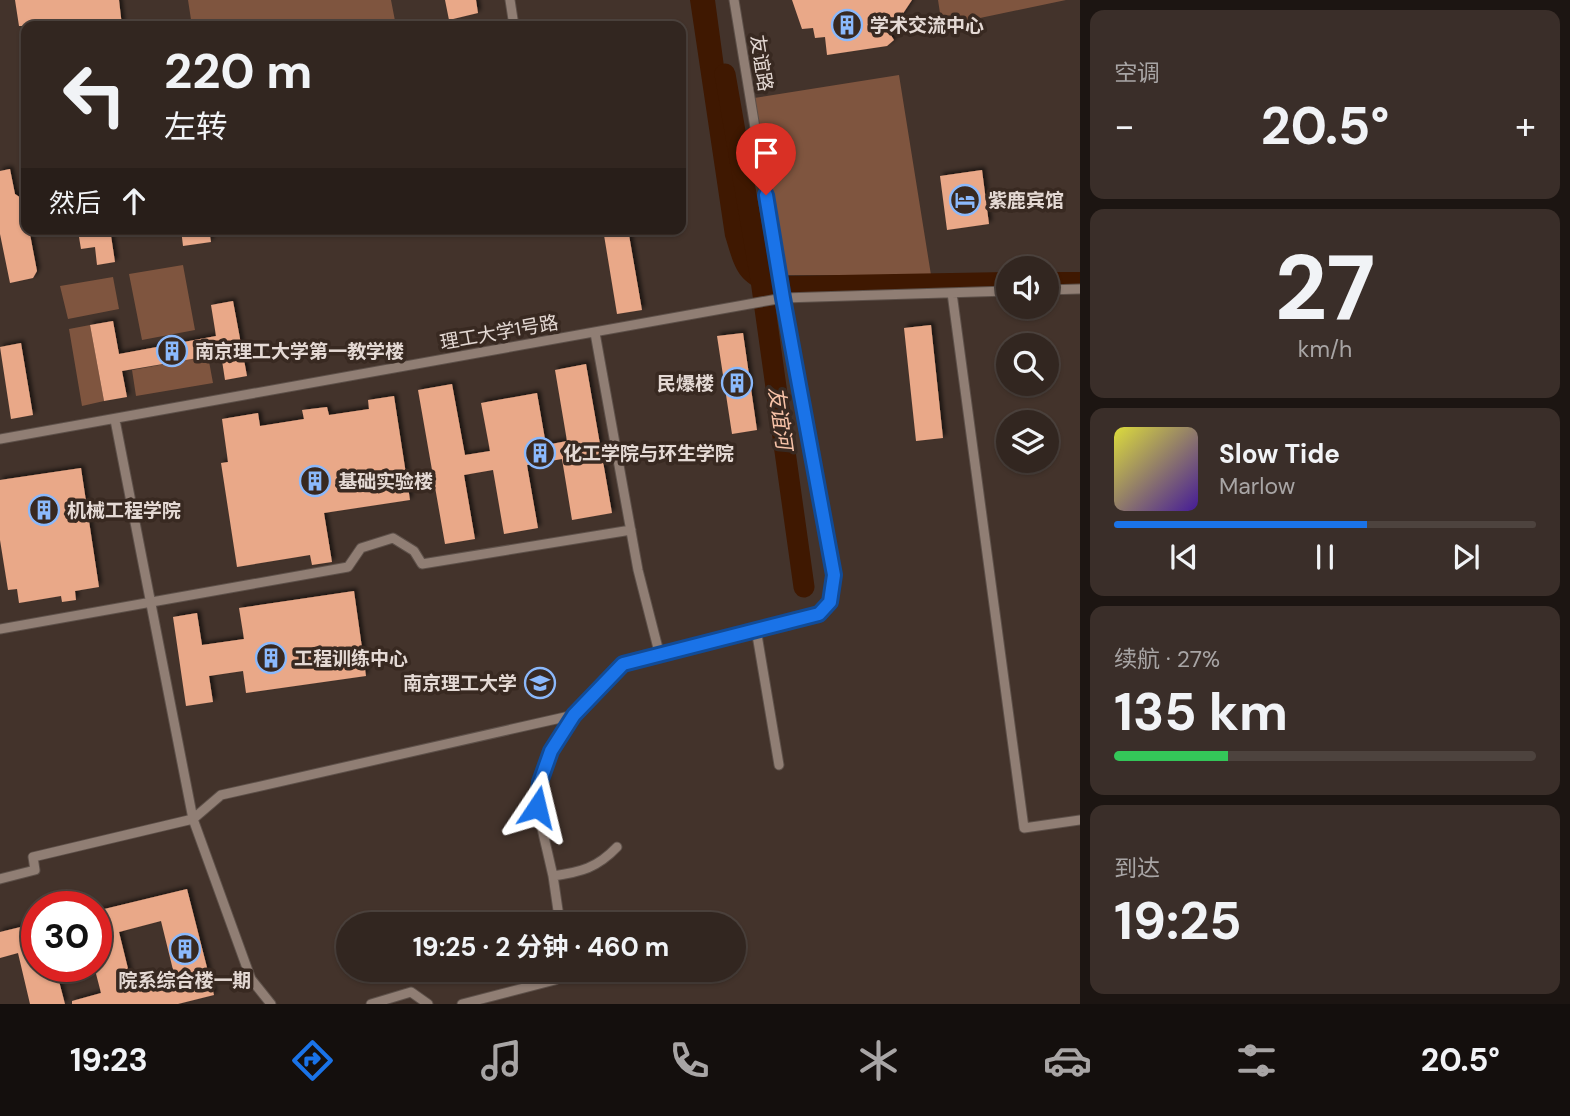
<!DOCTYPE html>
<html lang="zh">
<head>
<meta charset="utf-8">
<style>
	:root { --surface:#322620; --page:#3a2e29; --text:#f1f3f6; --muted:#a8a5a5; --line:#4d433e; --accent:#1a73e8 }
	body { margin:0; font-family:"DM Sans","Noto Sans SC",sans-serif; background:var(--page); color:var(--text); height:100vh; display:flex; flex-direction:column; font-size:26px; white-space:nowrap }
	* { box-sizing:border-box; margin:0 }
	p { font-size:23px; color:var(--muted) }
	.icon { flex:none; width:38px; height:38px; fill:none; stroke:currentColor; stroke-width:2; stroke-linecap:round; stroke-linejoin:round }
	.map { position:relative; flex:1; overflow:hidden }
	.panel { display:flex; flex-direction:column; gap:10px; padding:10px; background:#1c1512; width:490px }
	.panel>* { flex:none }
	.banner { position:absolute; left:21px; top:21px; width:665px; height:214px; border-radius:14px; box-shadow:0 2px 5px #0004,0 0 0 2px var(--line); background:#322620; color:var(--text); overflow:hidden }
	.controls { position:absolute; left:996px; top:256px; display:grid; gap:14px }
	.controls a { display:grid; place-items:center; width:63px; height:63px; border-radius:50%; background:var(--surface); box-shadow:0 2px 5px #0004,0 0 0 2px var(--line); font-size:35px }
	.speed { position:absolute; left:21px; top:891px; display:flex; gap:14px; font-size:35px; font-weight:700; text-align:center }
	.speed>* { display:grid; place-content:center; width:91px; height:91px; border-radius:50%; background:var(--surface); box-shadow:0 2px 5px #0004,0 0 0 2px var(--line); line-height:1 }
	.speed .limit { border:10px solid #d22; background:#fff; color:#111 }
	.pin { position:absolute; display:grid; place-items:center; width:60px; height:60px; color:#fff; margin:-72px -30px; border-radius:50% 50% 50% 0; rotate:-45deg; box-shadow:0 0 7px #0007 }
	.pin .icon { rotate:45deg }
	.me { position:absolute; width:77px; margin:-38px; rotate:10deg; stroke-linejoin:round; filter:drop-shadow(0 0 5px #0008) }
	.turn { display:flex; align-items:center; gap:24px; height:147px; padding:0 28px; font-size:32px }
	.turn .icon { width:91px; height:91px; stroke-width:2.5 }
	.turn b { display:block; font-size:49px; line-height:60px }
	.then { display:flex; align-items:center; height:66px; padding:0 28px; background:#0003; gap:14px; font-size:26px }
	.big { font-size:52px; font-weight:700; line-height:1.1 }
	.panel .tile { flex:1; display:flex; flex-direction:column; justify-content:center; gap:10px; min-width:0; padding:0 24px; border-radius:14px; background:var(--page) }
	.panel .dial { align-items:center; gap:0 }
	.dial b { font-size:91px; line-height:1 }
	.song { display:flex; align-items:center; gap:21px }
	.cover { width:84px; height:84px; border-radius:10px; background:linear-gradient(135deg,hsl(60 70% 55%),hsl(260 70% 35%)) }
	.played { height:7px; border-radius:4px; background:linear-gradient(90deg,var(--accent) 60%,var(--line) 60%) }
	.keys { display:flex; justify-content:space-around; direction:ltr }
	.heat { display:flex; justify-content:space-between; align-items:center; font-size:38px; direction:ltr }
	.charge { height:10px; border-radius:5px; background:linear-gradient(90deg,#34c759 27%,var(--line) 0) }
	.trip { position:absolute; left:336px; top:912px; width:410px; height:70px; border-radius:35px; background:var(--surface); box-shadow:0 2px 5px #0004,0 0 0 2px var(--line); font-weight:700; line-height:70px; text-align:center }
	.dock { display:flex; height:112px; justify-content:space-around; align-items:center; background:#140f0d; color:var(--muted) }
	.dock .icon { width:49px; height:49px }
	.dock .active { color:var(--accent) }
	.dock b { font-size:32px; color:var(--text) }
	main { display:flex; flex:1; min-height:0 }
	.map>svg:first-child { display:block }
</style>
</head>
<body>
<main>
<div class="map">
<svg width="1080" height="1004" viewBox="0 0 1080 1004">
	<defs>
		<filter id="shadow"><feDropShadow dx="3" dy="-3" stdDeviation="2" flood-color="#0009"/></filter>
	</defs>
	<rect width="100%" height="100%" fill="#43332b"/>
	<path fill="#7f553f" d="M188,0H391L396,26H192Z
		M938,0H1066L942,26Z
		M899,75L931,275H784L754,98Z
		M183,265L195,330L142,340L129,274Z
		M113,277L119,309L68,319L60,286Z
		M90,325L104,401L82,406L69,329Z
		M208,356L213,383L136,396L132,370Z"/>
	<path fill="#3f1801" d="M690,0H715L748,244C756,267 756,273 782,276L1008,272V287L770,294C736,281 735,268 725,236Z
		M1046,272H1080V284L1047,285Z"/>
	<g fill="none" stroke-linecap="round" stroke-linejoin="round">
		<path stroke="#3f1801" stroke-width="21" d="M725,74L761,280L804,587"/>
	</g>
	<path fill="#e9a888" fill-rule="evenodd" filter="url(#shadow)" d="M15,0H119L122,26H19Z
		M445,0H476L478,13L449,20Z
		M792,0H912L898,21L887,29L894,40L887,46L827,55L825,37L815,38L813,28L802,29Z
		M10,169L15,194L24,200L26,229H29L37,271L33,278L10,283L0,234V171Z
		M982,170L989,224L947,230L940,176Z
		M88,229H110L115,262L97,265L95,247L81,249L78,231Z
		M181,229H209L211,242L183,246Z
		M603,229H628L642,310L617,314Z
		M233,301L247,376L225,380L221,354L122,371L127,397L104,401L90,325L113,321L119,354L216,336L211,305Z
		M931,325L943,438L916,441L904,328Z
		M743,333L757,430L732,434L717,336Z
		M21,343L33,415L11,419L0,347Z
		M586,364L612,513L572,520L562,459L527,465L538,528L504,534L493,470L464,475L475,539L445,544L418,390L452,384L465,455L490,451L481,403L537,393L546,445L567,441L555,370Z
		M394,396L410,500L324,513L332,562L312,565L310,555L237,567L221,463L228,462L222,419L258,413L260,426L304,419L302,410L327,407L329,415L369,409L368,400Z
		M81,468L99,587L75,591L76,600L62,602L61,596L19,603L17,589L8,590L0,540V480Z
		M354,591L366,676L246,693L243,671L209,676L213,702L186,706L173,617L197,613L202,645L244,639L239,608Z
		M187,889L214,995L178,1004H72V1001L101,993L94,966H96V911ZM161,921L175,978L133,989L119,932Z
		M37,923V966H55L65,1004H30L18,953L0,958V932Z"/>
	<g fill="none" stroke-linecap="round" stroke-linejoin="round">
		<g stroke="#5d5049" stroke-width="11">
			<path id="street" d="M510,0L514,26
				M1046,290L1080,289
				M952,293L1024,828L1080,820
				M595,333L638,570L660,656
				M0,439L783,298L1008,291
				M0,629L348,567L361,548L393,538L414,551L422,564L631,530
				M756,629L779,765
				M553,876C581,872 597,868 617,847
				M0,879L35,870L33,857L193,819L115,420
				M560,924L553,876L537,807L540,782L551,751L574,715L623,664L819,613L830,602L834,575L783,298L734,0
				M271,1004L251,979L193,819L221,795L574,715
				M371,1004L411,992L428,1004
				M462,1004L555,980L564,970"/>
		</g>
		<use href="#street" stroke="#907e74" stroke-width="9"/>
	</g>
	<g fill="none" stroke-linecap="round" stroke-linejoin="round">
		<g stroke="#114b97" stroke-width="18">
			<path id="route" d="M537,807L540,782L551,751L574,715L623,664L819,614L830,602L834,575L783,298L766,195"/>
		</g>
		<use href="#route" stroke="#1a73e8" stroke-width="12"/>
	</g>
	<defs>
		<g id="building-ring" transform="scale(1.575)"><circle r="9.5" fill="#382921" stroke="#8bb9fc" stroke-width="1.5"/><path d="M-4-6H4V6H1V3H-1V6H-4ZM-2.5-4.3h1.7v1.8h-1.7ZM.8-4.3h1.7v1.8H.8ZM-2.5-1h1.7V.8h-1.7ZM.8-1h1.7V.8H.8Z" fill="#8bb9fc"/></g>
		<g id="hotel-ring" transform="scale(1.575)"><circle r="9.5" fill="#382921" stroke="#8bb9fc" stroke-width="1.5"/><path d="M-6-4.5h1.5V1H6V5H4.5V3h-9V5H-6ZM-4 0a1.8 1.8 0 1 1 3.6 0ZM.5 0V-2.5h3Q6-2.5 6 0Z" fill="#8bb9fc"/></g>
		<g id="university-ring" transform="scale(1.575)"><circle r="9.5" fill="#382921" stroke="#8bb9fc" stroke-width="1.5"/><path d="M0-5L7-2L0 1L-7-2ZM-4 1L0 2.5L4 1V4Q0 6-4 4Z" fill="#8bb9fc"/></g>
	</defs>
	<g fill-rule="evenodd">
		<use href="#building-ring" x="847" y="25"/>
		<use href="#hotel-ring" x="965" y="200"/>
		<use href="#building-ring" x="172" y="351"/>
		<use href="#building-ring" x="737" y="383"/>
		<use href="#building-ring" x="540" y="453"/>
		<use href="#building-ring" x="315" y="481"/>
		<use href="#building-ring" x="44" y="510"/>
		<use href="#building-ring" x="271" y="658"/>
		<use href="#university-ring" x="540" y="683"/>
		<use href="#building-ring" x="185" y="949"/>
	</g>
	<g text-anchor="middle" stroke-width="7" stroke-linejoin="round" paint-order="stroke">
		<g font-size="19" font-weight="bold" fill="#e4d9d4" stroke="#382921" text-anchor="start">
			<text x="870" y="32">学术交流中心</text>
			<text x="988" y="207">紫鹿宾馆</text>
			<text x="195" y="358">南京理工大学第一教学楼</text>
			<text x="714" y="390" text-anchor="end">民爆楼</text>
			<text x="563" y="460">化工学院与环生学院</text>
			<text x="338" y="488">基础实验楼</text>
			<text x="67" y="517">机械工程学院</text>
			<text x="294" y="665">工程训练中心</text>
			<text x="517" y="690" text-anchor="end">南京理工大学</text>
			<text x="185" y="987" text-anchor="middle">院系综合楼一期</text>
		</g>
		<g font-size="19" fill="#e4d9d4" stroke="#382921">
			<text transform="translate(762 63) rotate(81)" y="7">友谊路</text>
			<text transform="translate(499 332) rotate(-10)" y="7">理工大学1号路</text>
		</g>
		<g font-size="21" font-style="italic" fill="#f8c3a8" stroke="#382921">
			<text transform="translate(780 418) rotate(82)" y="7">友谊河</text>
		</g>
	</g>
</svg>
<div class="controls">
<a><svg class="icon" aria-label="sound" viewBox="0 0 24 24"><path d="M4 9h4l5-4v14l-5-4H4zM17 9q2 3 0 6"/></svg></a>
<a><svg class="icon" aria-label="search" viewBox="0 0 24 24"><circle cx="10" cy="10" r="6"/><path d="M15 15l6 6"/></svg></a>
<a><svg class="icon" aria-label="layers" viewBox="0 0 24 24"><path d="M12 4l9 5-9 5-9-5zM3 14l9 5 9-5"/></svg></a>
</div>
<div class="speed"><div class="limit">30</div></div>
<div class="pin" style="left:766px;top:195px;background:#d93025"><svg class="icon" aria-label="arrive" viewBox="0 0 24 24"><path d="M6 21V4h12l-3 4 3 4H6"/></svg></div>
<svg class="me" style="left:537px;top:807px" viewBox="-20 -20 40 40"><path d="M0-17L14 15 0 8-14 15z" fill="#1a73e8" stroke="#fff" stroke-width="4"/></svg>
<div class="trip">19:25 · 2 分钟 · 460 m</div>
<div class="banner">
<div class="turn"><svg class="icon" aria-label="left" viewBox="0 0 24 24"><path d="M17 20v-9H6M10 6l-5 5 5 5"/></svg><div><b>220 m</b>左转</div></div>
<div class="then">然后<svg class="icon" aria-label="ahead" viewBox="0 0 24 24"><path d="M12 20V5M6 11l6-6 6 6"/></svg></div>
</div>
</div>
<section class="panel">
<div class="tile"><p>空调</p>
<div class="heat"><a>−</a><b class="big">20.5°</b><a>+</a></div>
</div>
<div class="tile dial"><b>27</b><p>km/h</p></div>
<div class="tile">
<div class="song"><i class="cover"></i><div><b>Slow Tide</b><p>Marlow</p></div></div>
<div class="played"></div>
<div class="keys"><svg class="icon" aria-label="previous" viewBox="0 0 24 24"><path d="M18 5L8 12l10 7zM5 5v14"/></svg><svg class="icon" aria-label="pause" viewBox="0 0 24 24"><path d="M8 5v14M16 5v14"/></svg><svg class="icon" aria-label="next" viewBox="0 0 24 24"><path d="M6 5l10 7-10 7zM19 5v14"/></svg></div>
</div>
<div class="tile"><p>续航 · 27%</p><b class="big">135 km</b><div class="charge"></div></div>
<div class="tile"><p>到达</p><b class="big">19:25</b></div>
</section>
</main>
<nav class="dock">
<b>19:23</b>
<svg class="icon active" aria-label="directions" viewBox="0 0 24 24"><path d="M12 3l9 9-9 9-9-9zM9 14v-3h6M13 9l2 2-2 2"/></svg>
<svg class="icon" aria-label="music" viewBox="0 0 24 24"><path d="M9 18V5l10-2v13"/><circle cx="6" cy="18" r="3"/><circle cx="16" cy="16" r="3"/></svg>
<svg class="icon" aria-label="phone" viewBox="0 0 24 24"><path d="M5 4h4l2 5-3 2q2 4 5 5l2-3 5 2v4C11 20 4 13 5 4z"/></svg>
<svg class="icon" aria-label="climate" viewBox="0 0 24 24"><path d="M12 3v18M4 7l16 10M4 17L20 7"/></svg>
<svg class="icon" aria-label="car" viewBox="0 0 24 24"><path d="M5 17H2v-5l4-1 3-4h7l3 4 3 1v5h-3M9 17h6M6 11h13"/><circle cx="7" cy="17" r="2"/><circle cx="17" cy="17" r="2"/></svg>
<svg class="icon" aria-label="filters" viewBox="0 0 24 24"><path d="M4 7h16M4 17h16"/><circle cx="9" cy="7" r="2"/><circle cx="15" cy="17" r="2"/></svg>
<b>20.5°</b>
</nav>
</body>
</html>
